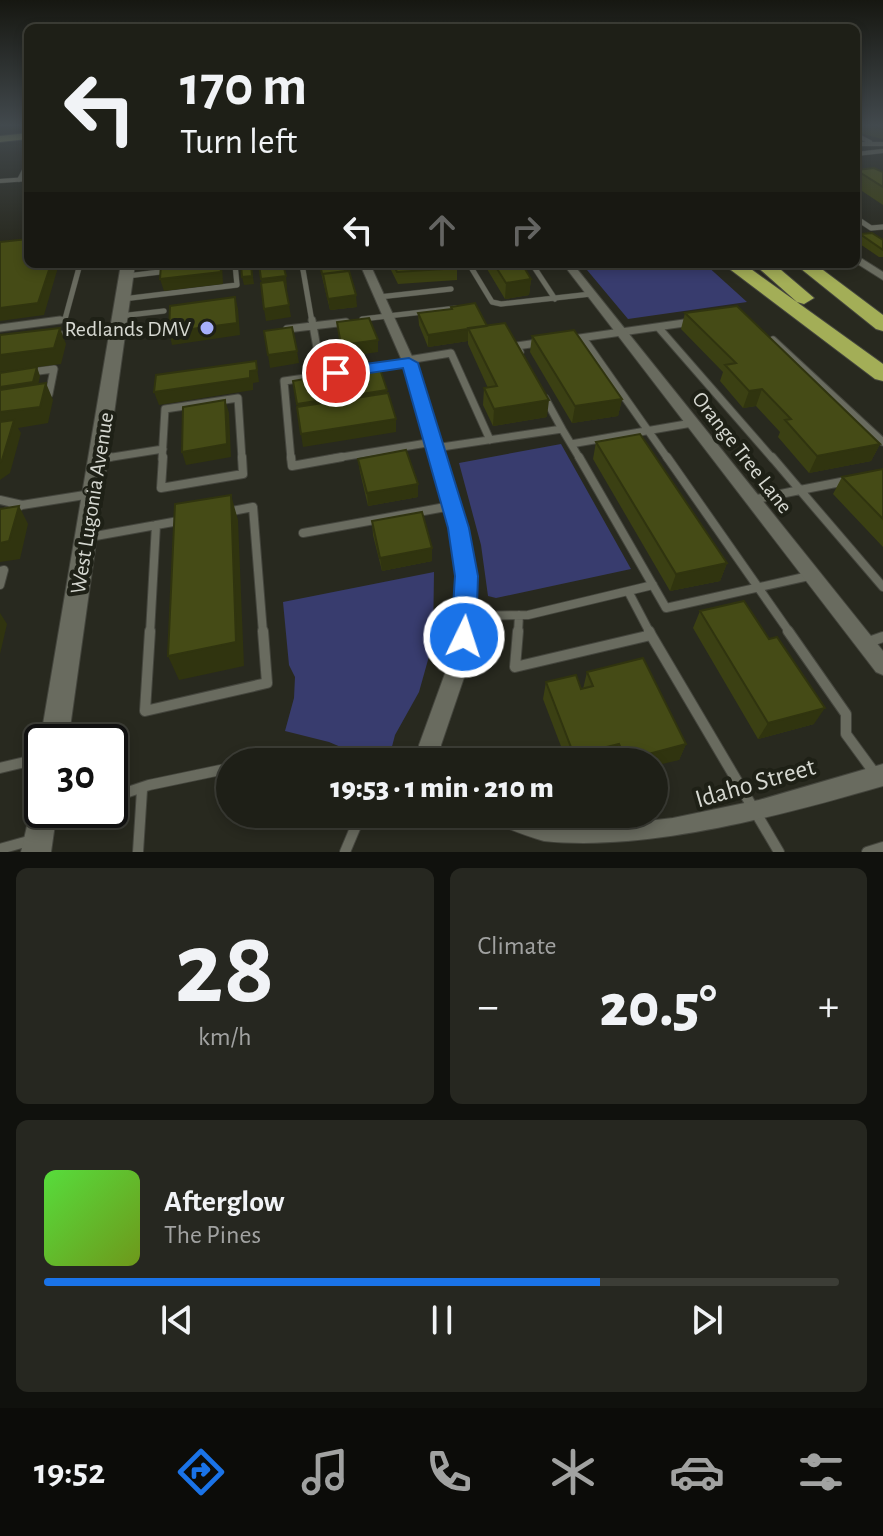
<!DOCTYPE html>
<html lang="en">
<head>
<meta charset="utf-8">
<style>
	:root { --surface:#1e1f17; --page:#262720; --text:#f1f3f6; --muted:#a1a2a1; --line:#3c3d36; --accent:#1a73e8 }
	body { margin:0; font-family:"Alegreya Sans",sans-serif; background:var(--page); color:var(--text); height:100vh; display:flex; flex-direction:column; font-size:30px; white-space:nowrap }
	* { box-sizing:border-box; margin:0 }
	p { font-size:26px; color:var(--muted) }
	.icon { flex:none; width:44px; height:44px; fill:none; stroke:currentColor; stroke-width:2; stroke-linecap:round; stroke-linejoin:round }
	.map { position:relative; height:852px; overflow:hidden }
	.drawer { display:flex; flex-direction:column; gap:16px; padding:16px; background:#10110d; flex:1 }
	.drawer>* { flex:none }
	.guide { position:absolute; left:24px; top:24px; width:836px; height:244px; border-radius:12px; box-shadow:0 4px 12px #0003,0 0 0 2px var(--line); background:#1e1f17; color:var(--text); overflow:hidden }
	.speed { position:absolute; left:24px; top:724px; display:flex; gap:16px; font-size:40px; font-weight:700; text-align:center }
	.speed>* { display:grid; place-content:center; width:104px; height:104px; border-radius:50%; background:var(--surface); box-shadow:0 4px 12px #0003,0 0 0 2px var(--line); line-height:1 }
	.speed .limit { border:4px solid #111; border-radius:12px; background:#fff; color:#111 }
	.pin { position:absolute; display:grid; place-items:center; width:68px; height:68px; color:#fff; margin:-34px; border:4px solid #fff; border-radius:50%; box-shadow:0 2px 8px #0007 }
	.me { position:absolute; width:88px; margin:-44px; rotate:4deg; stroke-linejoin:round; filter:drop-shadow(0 0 6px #0008) }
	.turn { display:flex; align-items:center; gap:28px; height:168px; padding:0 24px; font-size:36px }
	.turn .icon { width:104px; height:104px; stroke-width:2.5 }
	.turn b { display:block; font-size:56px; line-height:68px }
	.lanes { display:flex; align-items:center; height:76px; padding:0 24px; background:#0003; justify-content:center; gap:40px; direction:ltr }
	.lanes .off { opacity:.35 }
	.big { font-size:60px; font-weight:800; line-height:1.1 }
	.drawer .card { flex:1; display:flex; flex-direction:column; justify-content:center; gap:12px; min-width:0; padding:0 28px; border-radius:12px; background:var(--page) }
	.drawer .dial { align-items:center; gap:0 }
	.dial b { font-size:104px; line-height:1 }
	.song { display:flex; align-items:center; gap:24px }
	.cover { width:96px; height:96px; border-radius:12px; background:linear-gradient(135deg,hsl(110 70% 55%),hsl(80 70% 35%)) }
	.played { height:8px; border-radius:4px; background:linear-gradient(90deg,var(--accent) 70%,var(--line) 70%) }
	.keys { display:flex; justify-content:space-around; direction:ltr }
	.heat { display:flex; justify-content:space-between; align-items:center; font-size:44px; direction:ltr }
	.drawer .tiles { flex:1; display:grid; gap:16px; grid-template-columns:1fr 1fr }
	.card:last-child { grid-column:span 2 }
	.trip { position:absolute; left:216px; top:748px; width:452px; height:80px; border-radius:40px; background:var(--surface); box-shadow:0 4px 12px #0003,0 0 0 2px var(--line); font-weight:800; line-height:80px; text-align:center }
	.tabs { display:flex; height:128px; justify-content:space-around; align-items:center; background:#0c0c09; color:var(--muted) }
	.tabs .icon { width:56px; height:56px }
	.tabs .on { color:var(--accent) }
	.tabs b { font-size:36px; color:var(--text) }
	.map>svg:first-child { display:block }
</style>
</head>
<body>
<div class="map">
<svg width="883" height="852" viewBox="0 0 883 852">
	<rect width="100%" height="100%" fill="#28291f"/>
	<path fill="#383c6e" d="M582,264H705L747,302L628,319Z
		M561,444L631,569L496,598L488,596L481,545L459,463Z
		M434,572L433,642L419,692L395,735L388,762H376L329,742L285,731L294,698L295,677L289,665L283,602Z"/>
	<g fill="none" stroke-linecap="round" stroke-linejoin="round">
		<g stroke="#44453d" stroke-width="5">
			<path id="service-far4" d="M856,135L870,142
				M856,144H883
				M856,154L883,151
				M19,180L28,163
				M0,181L28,179"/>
		</g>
		<g stroke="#44453d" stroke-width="6">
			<path id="service-far3" d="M856,218L871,228L883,227
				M302,264L312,322
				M469,264L492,302L501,304L591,294
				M532,264L555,299
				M127,276L168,271
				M379,297L451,289
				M123,299L237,285L235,264
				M120,316L164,311
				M362,319L457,308
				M45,322L65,319L80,264"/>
		</g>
		<g stroke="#44453d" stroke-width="9">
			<path id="service-far2" d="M312,320L319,359
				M658,327L773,459
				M0,328L60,320
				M287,329L346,322
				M54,336L117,328
				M583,338L668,459
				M573,339L691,322
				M773,340L883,442
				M520,352L517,346L537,343
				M408,360L451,353L490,440
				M370,368L409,363
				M31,372L54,369L49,394H46
				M562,429L580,459
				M571,444L692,423
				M435,448L562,429L545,398
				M100,459L163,449
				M162,459L165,409L238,398L242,459
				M291,459L284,381L354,371
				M330,459L433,442"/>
		</g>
		<g stroke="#44453d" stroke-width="10">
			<path id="service-far1" d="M163,457L161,488L243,474L242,457
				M291,457L292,466L342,457
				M579,457L666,608L809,576
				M667,457L790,633
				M100,459L110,457
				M846,481L800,490L883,587
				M0,500L22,505
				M752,500L800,490L772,457
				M227,512L253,507L263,633
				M0,515L22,505L91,494
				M303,533L451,506
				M90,537L184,520
				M0,571L4,570L0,585
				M628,591L650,633
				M469,616L528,615L653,585
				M150,633L156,525
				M518,633L519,615"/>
		</g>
		<g stroke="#44453d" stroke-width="12">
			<path id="service" d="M150,631L145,711L267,683L263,631
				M518,631L515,667L651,635L649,631
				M788,631L846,714V734L876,775
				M651,635L779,852
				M866,643L883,637
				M0,768L42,758
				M110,798L149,785L230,768
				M48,814L66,810
				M0,849L32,840
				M138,852L142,790
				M345,852L361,814
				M867,852L883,847"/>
		</g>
		<g stroke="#44453d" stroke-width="2">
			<path id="minor" d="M856,255L883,272V280L856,263Z
				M360,264H370L415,363L466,528L476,576V616L471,657L441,745V762H419V745L451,657L458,616V576L450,528L403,363Z
				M563,264H573L883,651V675L876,672Z
				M883,764V786C783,815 647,852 544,841C526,836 509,829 492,822L489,814H532L546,819L587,824L630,823L673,818L759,800Z"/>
		</g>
		<g stroke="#44453d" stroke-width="2">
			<path id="tertiary" d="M121,264H135L68,742H42V746L40,742Z
				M42,796V810H57L51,852H21L33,800Z"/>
		</g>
		<g stroke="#44453d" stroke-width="2">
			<path id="primary" d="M28,133V139L0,142V136Z"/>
		</g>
		<g stroke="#44453d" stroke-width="2">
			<path id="motorway" d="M723,264H744L883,364V381L875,379Z
				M754,264H774L814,298L804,304L797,302Z
				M795,264H815L883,315V331L876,329Z"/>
		</g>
		<use href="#service-far4" stroke="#696b5f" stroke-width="4"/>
		<use href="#service-far3" stroke="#696b5f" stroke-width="5"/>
		<use href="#service-far2" stroke="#696b5f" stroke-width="7"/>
		<use href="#service-far1" stroke="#696b5f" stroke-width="8"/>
		<use href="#service" stroke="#696b5f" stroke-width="10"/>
		<use href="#minor" fill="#696b5f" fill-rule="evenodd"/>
		<use href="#tertiary" fill="#696b5f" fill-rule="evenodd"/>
		<use href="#primary" fill="#8c935a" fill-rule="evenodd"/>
		<use href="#motorway" fill="#a3ae57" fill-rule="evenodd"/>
	</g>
	<path fill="#3b4013" d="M856,125H883V138L882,139L856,132Z
		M856,167L861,169L883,172V205L856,187Z
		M860,234L883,240V257H879L857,242Z
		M319,264H344L357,307L330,310Z
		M388,264H454L457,268V280L398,284Z
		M484,264H522L531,279L529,295L505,299Z
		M451,307L487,326L547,417L493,426L483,405L484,388H488L468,344V341L428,347L419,325L418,313L451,309Z
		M685,313L880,444L871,461L809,473L778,437L780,432L756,406L743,408L720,381L723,372L681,329Z
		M532,336L622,399L618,416L572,423L530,352Z
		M596,442L727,563L720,581L670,591L593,459Z
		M358,459L418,484V497L368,506L360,472Z
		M883,469V547L833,494L842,477Z
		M372,521L432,561L382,571L373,535Z
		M700,611L814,724L758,739L693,628Z
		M587,672L686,744L679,760L654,762H614L613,759L604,762H567L543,699L546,682L583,689Z"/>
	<path fill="#30340f" d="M9,125H28V129L11,130Z
		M51,264H59L44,315L0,321V308Z
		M222,264L223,284L164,291L160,279Z
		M251,264L254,284L244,285L242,277Z
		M286,276L287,288L263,291L261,279Z
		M531,279L529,295L505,299L506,283Z
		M356,295L357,307L330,310L328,299Z
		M235,297L238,309L240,335L172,345L169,332Z
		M289,305L291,317L266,321L264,309Z
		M60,328L66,344L61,364L0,372V355Z
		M468,329V341L428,347V335Z
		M378,340V352L343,357L341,345Z
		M297,351L299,363L270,368L268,355Z
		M256,361L259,382L253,383V390L159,405L154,392L250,371Z
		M37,367L40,376L37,391L0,396V387Z
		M46,383L53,400L48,423L18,428L21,433L10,473L0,480V412Z
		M762,389L756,406L743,408L749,391Z
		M387,390L388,403L299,417L297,404Z
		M622,399L618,416L572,423L575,406Z
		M225,400L229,413L231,457L186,465L182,452Z
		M549,400L547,417L493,426L494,409Z
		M396,419V432L303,447L301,434Z
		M880,444L871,461L809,473L817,456Z
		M418,484V497L368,506L367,493Z
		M231,495L238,520L244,666L179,680L168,656Z
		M19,506L28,524L20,559L0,562V543Z
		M432,548V561L382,571L380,558Z
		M727,563L720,581L670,591L676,574Z
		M0,613L7,624L0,654Z
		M825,708L814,724L758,739L768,723Z
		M619,744L613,759L604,762H572L574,755Z
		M686,744L679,760L654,766V762H625L626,760Z"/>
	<path fill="#454b16" stroke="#30340f" stroke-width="2" d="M870,125H883V129Z
		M874,168L883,172V187L856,170Z
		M872,233L883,240V250L860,234Z
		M28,239V264H51L38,303L0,308V242Z
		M161,264H220L221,272L160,279Z
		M241,264H251L252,276L242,277Z
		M259,264H283L286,276L261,279Z
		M320,264H344L346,271L322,274Z
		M393,264H454L457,268L397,272Z
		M494,264H522L531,279L506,283Z
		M349,271L356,295L328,299L323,274Z
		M284,280L289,305L264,309L261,283Z
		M235,297L237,323L169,332L170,306Z
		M475,303L487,326L428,335L418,313L452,309L451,307Z
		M737,306L880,444L817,456L785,420L791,419L762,389L749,391L725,365L736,363L685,313Z
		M369,318L378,340L341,345L337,322Z
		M505,323L549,400L494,409L484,388L497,386L468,328Z
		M292,327L297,351L268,355L264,331Z
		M60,328L54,348L0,355V335Z
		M574,330L622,399L575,406L532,336Z
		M256,361L257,370L250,371V378L154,392L156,375Z
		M379,366L387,390L297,404L293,381Z
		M37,367L33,382L0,387V373Z
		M46,383L40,407L0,412V390Z
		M388,393L396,419L301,434L297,407Z
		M225,400L227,444L182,452L183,407Z
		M14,420L2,460L0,462V422Z
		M640,434L727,563L676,574L596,442Z
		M406,450L418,484L367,493L358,459Z
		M883,469V519L842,477Z
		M231,495L236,642L168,656L175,504Z
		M19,506L9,541L0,543V509Z
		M422,512L432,548L380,558L372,521Z
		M744,601L769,639L777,637L825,708L768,723L700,611Z
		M643,658L686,744L626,760L619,744L574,755L546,682L576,675L581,689L593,686L587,672Z"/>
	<linearGradient id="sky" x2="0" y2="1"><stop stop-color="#161711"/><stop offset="0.51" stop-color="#42494d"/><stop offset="1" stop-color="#42494d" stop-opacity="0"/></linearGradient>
	<rect width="883" height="245" fill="url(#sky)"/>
	<path fill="#1a73e8" stroke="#114b97" stroke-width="2" d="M409,358L418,363L469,528L478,576L476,637L472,644L464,647L455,644L451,637L455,576L448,528L403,368L336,378L328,373L336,368Z"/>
	<circle fill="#a7b0fc" stroke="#1e2016" stroke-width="3" cx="207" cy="328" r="8"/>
	<g text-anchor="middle" stroke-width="8" stroke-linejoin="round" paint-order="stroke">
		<g font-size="22" fill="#d6d8d1" stroke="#1e2016" text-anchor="end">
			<text x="191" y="336">Redlands DMV</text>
		</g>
		<g font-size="22" fill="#d6d8d1" stroke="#1e2016">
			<text transform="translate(743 452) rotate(52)" y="8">Orange Tree Lane</text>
			<text transform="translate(91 503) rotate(-81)" y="8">West Lugonia Avenue</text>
		</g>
		<g font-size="26" fill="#d6d8d1" stroke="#1e2016">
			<text transform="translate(755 782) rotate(-16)" y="9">Idaho Street</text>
		</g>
	</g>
</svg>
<div class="speed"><div class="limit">30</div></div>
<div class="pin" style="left:336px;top:373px;background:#d93025"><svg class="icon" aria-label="arrive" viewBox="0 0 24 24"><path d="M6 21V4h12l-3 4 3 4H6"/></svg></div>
<svg class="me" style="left:464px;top:637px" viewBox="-20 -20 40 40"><circle r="17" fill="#1a73e8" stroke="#fff" stroke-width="3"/><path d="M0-11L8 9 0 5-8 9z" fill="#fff"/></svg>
<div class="trip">19:53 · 1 min · 210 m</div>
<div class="guide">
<div class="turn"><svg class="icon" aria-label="left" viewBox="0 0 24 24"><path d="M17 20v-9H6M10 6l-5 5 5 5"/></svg><div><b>170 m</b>Turn left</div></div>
<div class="lanes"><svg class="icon" aria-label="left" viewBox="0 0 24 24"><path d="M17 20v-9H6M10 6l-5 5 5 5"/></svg><svg class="icon off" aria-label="ahead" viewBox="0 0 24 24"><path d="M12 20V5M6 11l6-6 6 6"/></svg><svg class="icon off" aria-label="right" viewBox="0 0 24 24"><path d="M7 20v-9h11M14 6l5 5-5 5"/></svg></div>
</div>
</div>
<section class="drawer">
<div class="tiles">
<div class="card dial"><b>28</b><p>km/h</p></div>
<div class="card"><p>Climate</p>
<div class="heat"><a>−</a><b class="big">20.5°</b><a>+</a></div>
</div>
<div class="card">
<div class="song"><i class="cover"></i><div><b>Afterglow</b><p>The Pines</p></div></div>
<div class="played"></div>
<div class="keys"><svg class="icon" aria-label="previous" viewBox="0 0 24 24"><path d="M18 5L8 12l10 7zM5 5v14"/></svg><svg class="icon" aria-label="pause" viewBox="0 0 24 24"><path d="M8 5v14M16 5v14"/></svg><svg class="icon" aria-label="next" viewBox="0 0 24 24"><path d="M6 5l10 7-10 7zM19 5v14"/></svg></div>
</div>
</div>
</section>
<nav class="tabs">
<b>19:52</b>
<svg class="icon on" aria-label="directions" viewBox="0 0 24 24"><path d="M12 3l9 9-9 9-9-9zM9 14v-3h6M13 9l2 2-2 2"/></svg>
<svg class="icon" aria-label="music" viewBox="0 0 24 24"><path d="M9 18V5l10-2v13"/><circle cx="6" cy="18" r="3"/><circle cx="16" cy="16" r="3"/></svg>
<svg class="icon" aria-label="phone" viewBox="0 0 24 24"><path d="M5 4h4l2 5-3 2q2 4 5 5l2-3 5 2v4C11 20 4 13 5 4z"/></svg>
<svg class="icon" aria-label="climate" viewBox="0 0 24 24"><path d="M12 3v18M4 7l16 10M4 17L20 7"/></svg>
<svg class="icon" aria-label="car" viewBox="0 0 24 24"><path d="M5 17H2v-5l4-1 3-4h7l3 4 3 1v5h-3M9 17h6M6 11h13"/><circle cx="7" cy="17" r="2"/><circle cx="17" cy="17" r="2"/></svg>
<svg class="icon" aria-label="filters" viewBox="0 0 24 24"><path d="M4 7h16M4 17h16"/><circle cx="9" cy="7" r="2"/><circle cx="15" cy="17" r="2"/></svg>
</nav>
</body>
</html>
